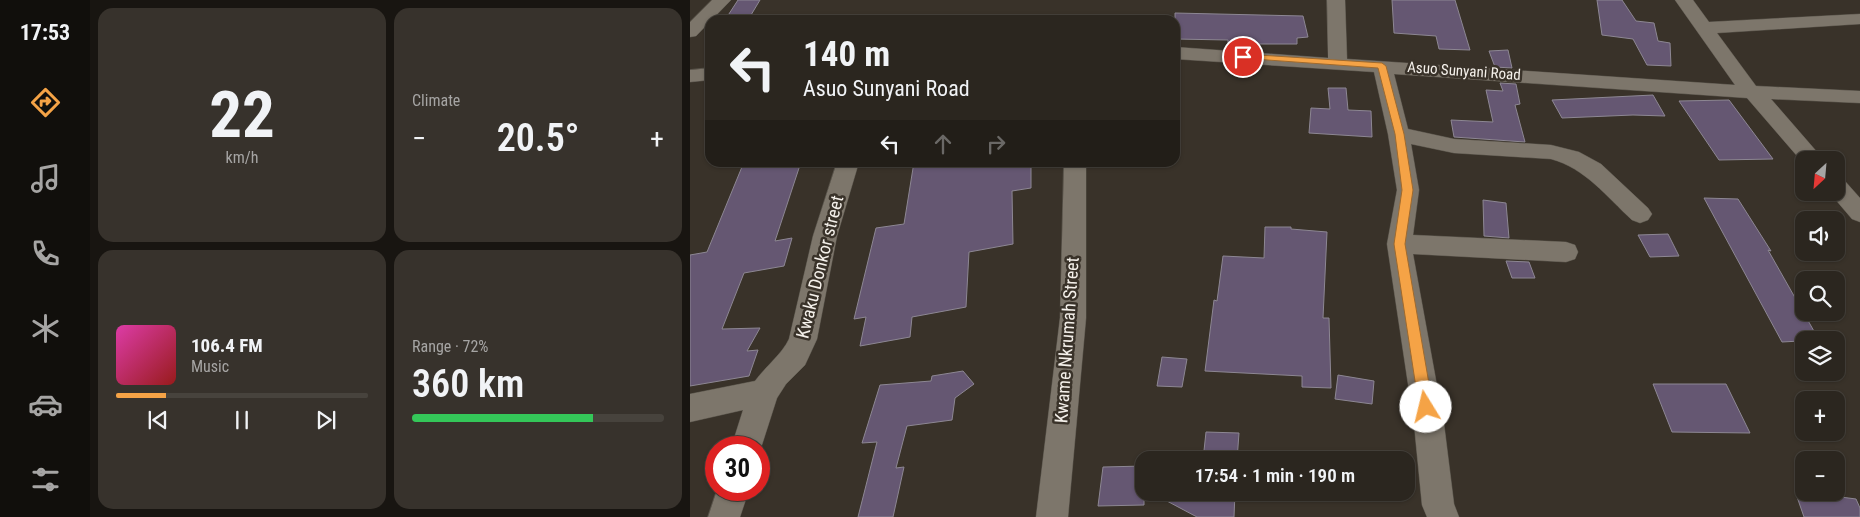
<!DOCTYPE html>
<html lang="en">
<head>
<meta charset="utf-8">
<style>
	:root { --surface:#2b261f; --page:#37322c; --text:#f1f3f6; --muted:#a6a5a4; --line:#47433d; --accent:#f5a346 }
	body { margin:0; font-family:"Roboto Condensed",sans-serif; background:var(--page); color:var(--text); height:100vh; display:flex; flex-direction:column; font-size:19px; white-space:nowrap }
	* { box-sizing:border-box; margin:0 }
	p { font-size:16px; color:var(--muted) }
	.icon { flex:none; width:28px; height:28px; fill:none; stroke:currentColor; stroke-width:2; stroke-linecap:round; stroke-linejoin:round }
	.map { position:relative; flex:1; overflow:hidden }
	.drawer { display:flex; flex-direction:column; gap:8px; padding:8px; background:#181511; width:600px }
	.drawer>* { flex:none }
	.hud { position:absolute; left:15px; top:15px; width:475px; height:152px; border-radius:15px; box-shadow:0 1px 4px #0004,0 0 0 1px var(--line); background:#2b261f; color:var(--text); overflow:hidden }
	.needle { width:32px; rotate:206deg }
	.controls { position:absolute; left:1105px; top:151px; display:grid; gap:10px }
	.controls a { display:grid; place-items:center; width:50px; height:50px; border-radius:10px; background:var(--surface); box-shadow:0 1px 4px #0004,0 0 0 1px var(--line); font-size:25px }
	.speed { position:absolute; left:15px; top:436px; display:flex; gap:10px; font-size:25px; font-weight:700; text-align:center }
	.speed>* { display:grid; place-content:center; width:65px; height:65px; border-radius:50%; background:var(--surface); box-shadow:0 1px 4px #0004,0 0 0 1px var(--line); line-height:1 }
	.speed .limit { border:8px solid #d22; background:#fff; color:#111 }
	.pin { position:absolute; display:grid; place-items:center; width:42px; height:42px; color:#fff; margin:-21px; border:2px solid #fff; border-radius:50%; box-shadow:0 1px 5px #0007 }
	.me { position:absolute; width:55px; margin:-28px; rotate:351deg; stroke-linejoin:round; filter:drop-shadow(0 0 4px #0008) }
	.turn { display:flex; align-items:center; gap:18px; height:105px; padding:0 15px; font-size:22px }
	.turn .icon { width:65px; height:65px; stroke-width:2.5 }
	.turn b { display:block; font-size:35px; line-height:42px }
	.lanes { display:flex; align-items:center; height:48px; padding:0 15px; background:#0003; justify-content:center; gap:25px; direction:ltr }
	.lanes .off { opacity:.35 }
	.big { font-size:38px; font-weight:600; line-height:1.1 }
	.drawer .widget { flex:1; display:flex; flex-direction:column; justify-content:center; gap:8px; min-width:0; padding:0 18px; border-radius:15px; background:var(--page) }
	.drawer .dial { align-items:center; gap:0 }
	.dial b { font-size:65px; line-height:1 }
	.song { display:flex; align-items:center; gap:15px }
	.cover { width:60px; height:60px; border-radius:8px; background:linear-gradient(135deg,hsl(320 70% 55%),hsl(0 70% 35%)) }
	.played { height:5px; border-radius:2px; background:linear-gradient(90deg,var(--accent) 20%,var(--line) 20%) }
	.keys { display:flex; justify-content:space-around; direction:ltr }
	.heat { display:flex; justify-content:space-between; align-items:center; font-size:28px; direction:ltr }
	.charge { height:8px; border-radius:4px; background:linear-gradient(90deg,#34c759 72%,var(--line) 0) }
	.drawer .tiles { flex:1; display:grid; gap:8px; grid-template-columns:repeat(2,1fr) }
	.trip { position:absolute; left:445px; top:451px; width:280px; height:50px; border-radius:15px; background:var(--surface); box-shadow:0 1px 4px #0004,0 0 0 1px var(--line); font-weight:600; line-height:50px; text-align:center }
	main { display:flex; flex:1; min-height:0 }
	.dock { display:flex; flex-direction:column; width:90px; justify-content:space-around; align-items:center; background:#110f0c; color:var(--muted) }
	.dock .icon { width:35px; height:35px }
	.dock .on { color:var(--accent) }
	.dock b { font-size:22px; color:var(--text) }
	.map>svg:first-child { display:block }
</style>
</head>
<body>
<main>
<nav class="dock">
<b>17:53</b>
<svg class="icon on" aria-label="directions" viewBox="0 0 24 24"><path d="M12 3l9 9-9 9-9-9zM9 14v-3h6M13 9l2 2-2 2"/></svg>
<svg class="icon" aria-label="music" viewBox="0 0 24 24"><path d="M9 18V5l10-2v13"/><circle cx="6" cy="18" r="3"/><circle cx="16" cy="16" r="3"/></svg>
<svg class="icon" aria-label="phone" viewBox="0 0 24 24"><path d="M5 4h4l2 5-3 2q2 4 5 5l2-3 5 2v4C11 20 4 13 5 4z"/></svg>
<svg class="icon" aria-label="climate" viewBox="0 0 24 24"><path d="M12 3v18M4 7l16 10M4 17L20 7"/></svg>
<svg class="icon" aria-label="car" viewBox="0 0 24 24"><path d="M5 17H2v-5l4-1 3-4h7l3 4 3 1v5h-3M9 17h6M6 11h13"/><circle cx="7" cy="17" r="2"/><circle cx="17" cy="17" r="2"/></svg>
<svg class="icon" aria-label="filters" viewBox="0 0 24 24"><path d="M4 7h16M4 17h16"/><circle cx="9" cy="7" r="2"/><circle cx="15" cy="17" r="2"/></svg>
</nav>
<section class="drawer">
<div class="tiles">
<div class="widget dial"><b>22</b><p>km/h</p></div>
<div class="widget"><p>Climate</p>
<div class="heat"><a>−</a><b class="big">20.5°</b><a>+</a></div>
</div>
<div class="widget">
<div class="song"><i class="cover"></i><div><b>106.4 FM</b><p>Music</p></div></div>
<div class="played"></div>
<div class="keys"><svg class="icon" aria-label="previous" viewBox="0 0 24 24"><path d="M18 5L8 12l10 7zM5 5v14"/></svg><svg class="icon" aria-label="pause" viewBox="0 0 24 24"><path d="M8 5v14M16 5v14"/></svg><svg class="icon" aria-label="next" viewBox="0 0 24 24"><path d="M6 5l10 7-10 7zM19 5v14"/></svg></div>
</div>
<div class="widget"><p>Range · 72%</p><b class="big">360 km</b><div class="charge"></div></div>
</div>
</section>
<div class="map">
<svg width="1170" height="517" viewBox="0 0 1170 517">
	<rect width="100%" height="100%" fill="#393229"/>
	<path fill="#655772" stroke="#8d8793" d="M48,0H70L58,20H35Z
		M702,0H765L780,50L749,49L746,36L704,33Z
		M907,0H932L946,21L964,23L968,41L980,43L981,66L957,65L943,39L912,35Z
		M485,13L613,16L618,37L607,38V44H538V40L485,39Z
		M818,50L822,68L805,67L799,51Z
		M810,83L826,84L830,104L825,105L835,142L764,137L761,120L803,122L796,90L813,91Z
		M638,88H656L658,110L681,111L682,137L619,133L621,108L640,109Z
		M963,95L975,116L943,115L872,118L862,100Z
		M1039,100L1083,159L1029,160L989,101Z
		M54,162H111L85,241L102,238L94,266L54,273L32,329L70,328L57,351L68,350L59,376L0,386V255L17,252Z
		M224,162H341V188L322,191L323,244L279,252L276,307L222,317L220,337L170,346L176,317L164,319L186,228L214,224Z
		M1014,198L1048,199L1081,251L1078,250L1129,340L1092,342Z
		M793,200L816,203L819,238L794,236Z
		M575,227H601V229L637,232L633,318H639L641,388L612,387V376L515,371L524,300L527,301L533,256L574,258Z
		M978,234L989,256L960,257L948,235Z
		M816,261L839,262L845,278H822Z
		M472,357L497,359L492,387L467,386Z
		M273,371L284,384L265,398L262,420L217,426L206,468L214,467L203,517H168L187,442L172,443L190,385L241,381L242,376Z
		M648,375L684,381L682,404L645,399Z
		M963,384H1036L1060,433L982,432Z
		M516,432L549,433L547,460H513Z
		M454,466V505L408,506L413,467Z
		M1105,491L1166,499L1170,508V517H1114Z
		M460,492H545L544,517H507Z"/>
	<g fill="none" stroke-linecap="round" stroke-linejoin="round">
		<g stroke="#575249" stroke-width="1">
			<path id="minor" d="M22,0H41L6,36L0,37V22Z
				M637,0H655L657,59L1045,85L985,0H1003L1019,22L1170,14V24L1027,33L1066,86L1170,91V103L1081,99L1134,160H1114V164L1057,98L704,74L718,129L764,139L861,145L889,152L911,164L958,208L962,214L958,220L950,223L942,220C917,197 895,168 861,159L764,153L721,144L729,190L723,235L876,242L885,245L888,252L885,259L876,262L723,254L754,424L764,504L769,517H737L732,505L724,424L697,244L707,190L698,134L684,72L485,59V47L638,58Z
				M20,68V80L0,82V70Z
				M147,162H169L147,236L127,339L115,365L96,384L87,398L69,454V448H41L53,410L0,422V394L65,381C76,366 92,354 99,339L123,236Z
				M374,162H396V318L378,517H346L370,318Z
				M1146,178L1154,180L1170,198V222L1162,219L1139,192H1146Z
				M27,490H59L50,517H18Z"/>
		</g>
		<use href="#minor" fill="#7d766b" fill-rule="evenodd"/>
	</g>
	<path fill="#f5a346" stroke="#9f6a2e" d="M553,54L692,63L696,66L714,134L723,190L715,244L743,407L741,412L736,414L731,412L729,407L704,244L712,190L705,134L688,68L550,58L549,57Z"/>
	<g text-anchor="middle" stroke-width="5" stroke-linejoin="round" paint-order="stroke">
		<g font-size="15" fill="#f4f0ea" stroke="#393229">
			<text transform="translate(774 71) rotate(4)" y="5">Asuo Sunyani Road</text>
		</g>
		<g font-size="18" fill="#f4f0ea" stroke="#393229">
			<text transform="translate(130 267) rotate(-76)" y="6">Kwaku Donkor street</text>
			<text transform="translate(377 340) rotate(-86)" y="6">Kwame Nkrumah Street</text>
		</g>
	</g>
</svg>
<div class="controls">
<a><svg class="needle" viewBox="-14 -14 28 28"><path d="M0-13l5 13h-10z" fill="#e53935"/><path d="M0 13l5-13h-10z" fill="#a6a5a4"/></svg></a>
<a><svg class="icon" aria-label="sound" viewBox="0 0 24 24"><path d="M4 9h4l5-4v14l-5-4H4zM17 9q2 3 0 6"/></svg></a>
<a><svg class="icon" aria-label="search" viewBox="0 0 24 24"><circle cx="10" cy="10" r="6"/><path d="M15 15l6 6"/></svg></a>
<a><svg class="icon" aria-label="layers" viewBox="0 0 24 24"><path d="M12 4l9 5-9 5-9-5zM3 14l9 5 9-5"/></svg></a>
<a>+</a>
<a>−</a>
</div>
<div class="speed"><div class="limit">30</div></div>
<div class="pin" style="left:553px;top:57px;background:#d93025"><svg class="icon" aria-label="arrive" viewBox="0 0 24 24"><path d="M6 21V4h12l-3 4 3 4H6"/></svg></div>
<svg class="me" style="left:736px;top:407px" viewBox="-20 -20 40 40"><circle r="19" fill="#fff"/><path d="M0-13L10 11 0 6-10 11z" fill="#f5a346"/></svg>
<div class="trip">17:54 · 1 min · 190 m</div>
<div class="hud">
<div class="turn"><svg class="icon" aria-label="left" viewBox="0 0 24 24"><path d="M17 20v-9H6M10 6l-5 5 5 5"/></svg><div><b>140 m</b>Asuo Sunyani Road</div></div>
<div class="lanes"><svg class="icon" aria-label="left" viewBox="0 0 24 24"><path d="M17 20v-9H6M10 6l-5 5 5 5"/></svg><svg class="icon off" aria-label="ahead" viewBox="0 0 24 24"><path d="M12 20V5M6 11l6-6 6 6"/></svg><svg class="icon off" aria-label="right" viewBox="0 0 24 24"><path d="M7 20v-9h11M14 6l5 5-5 5"/></svg></div>
</div>
</div>
</main>
</body>
</html>
